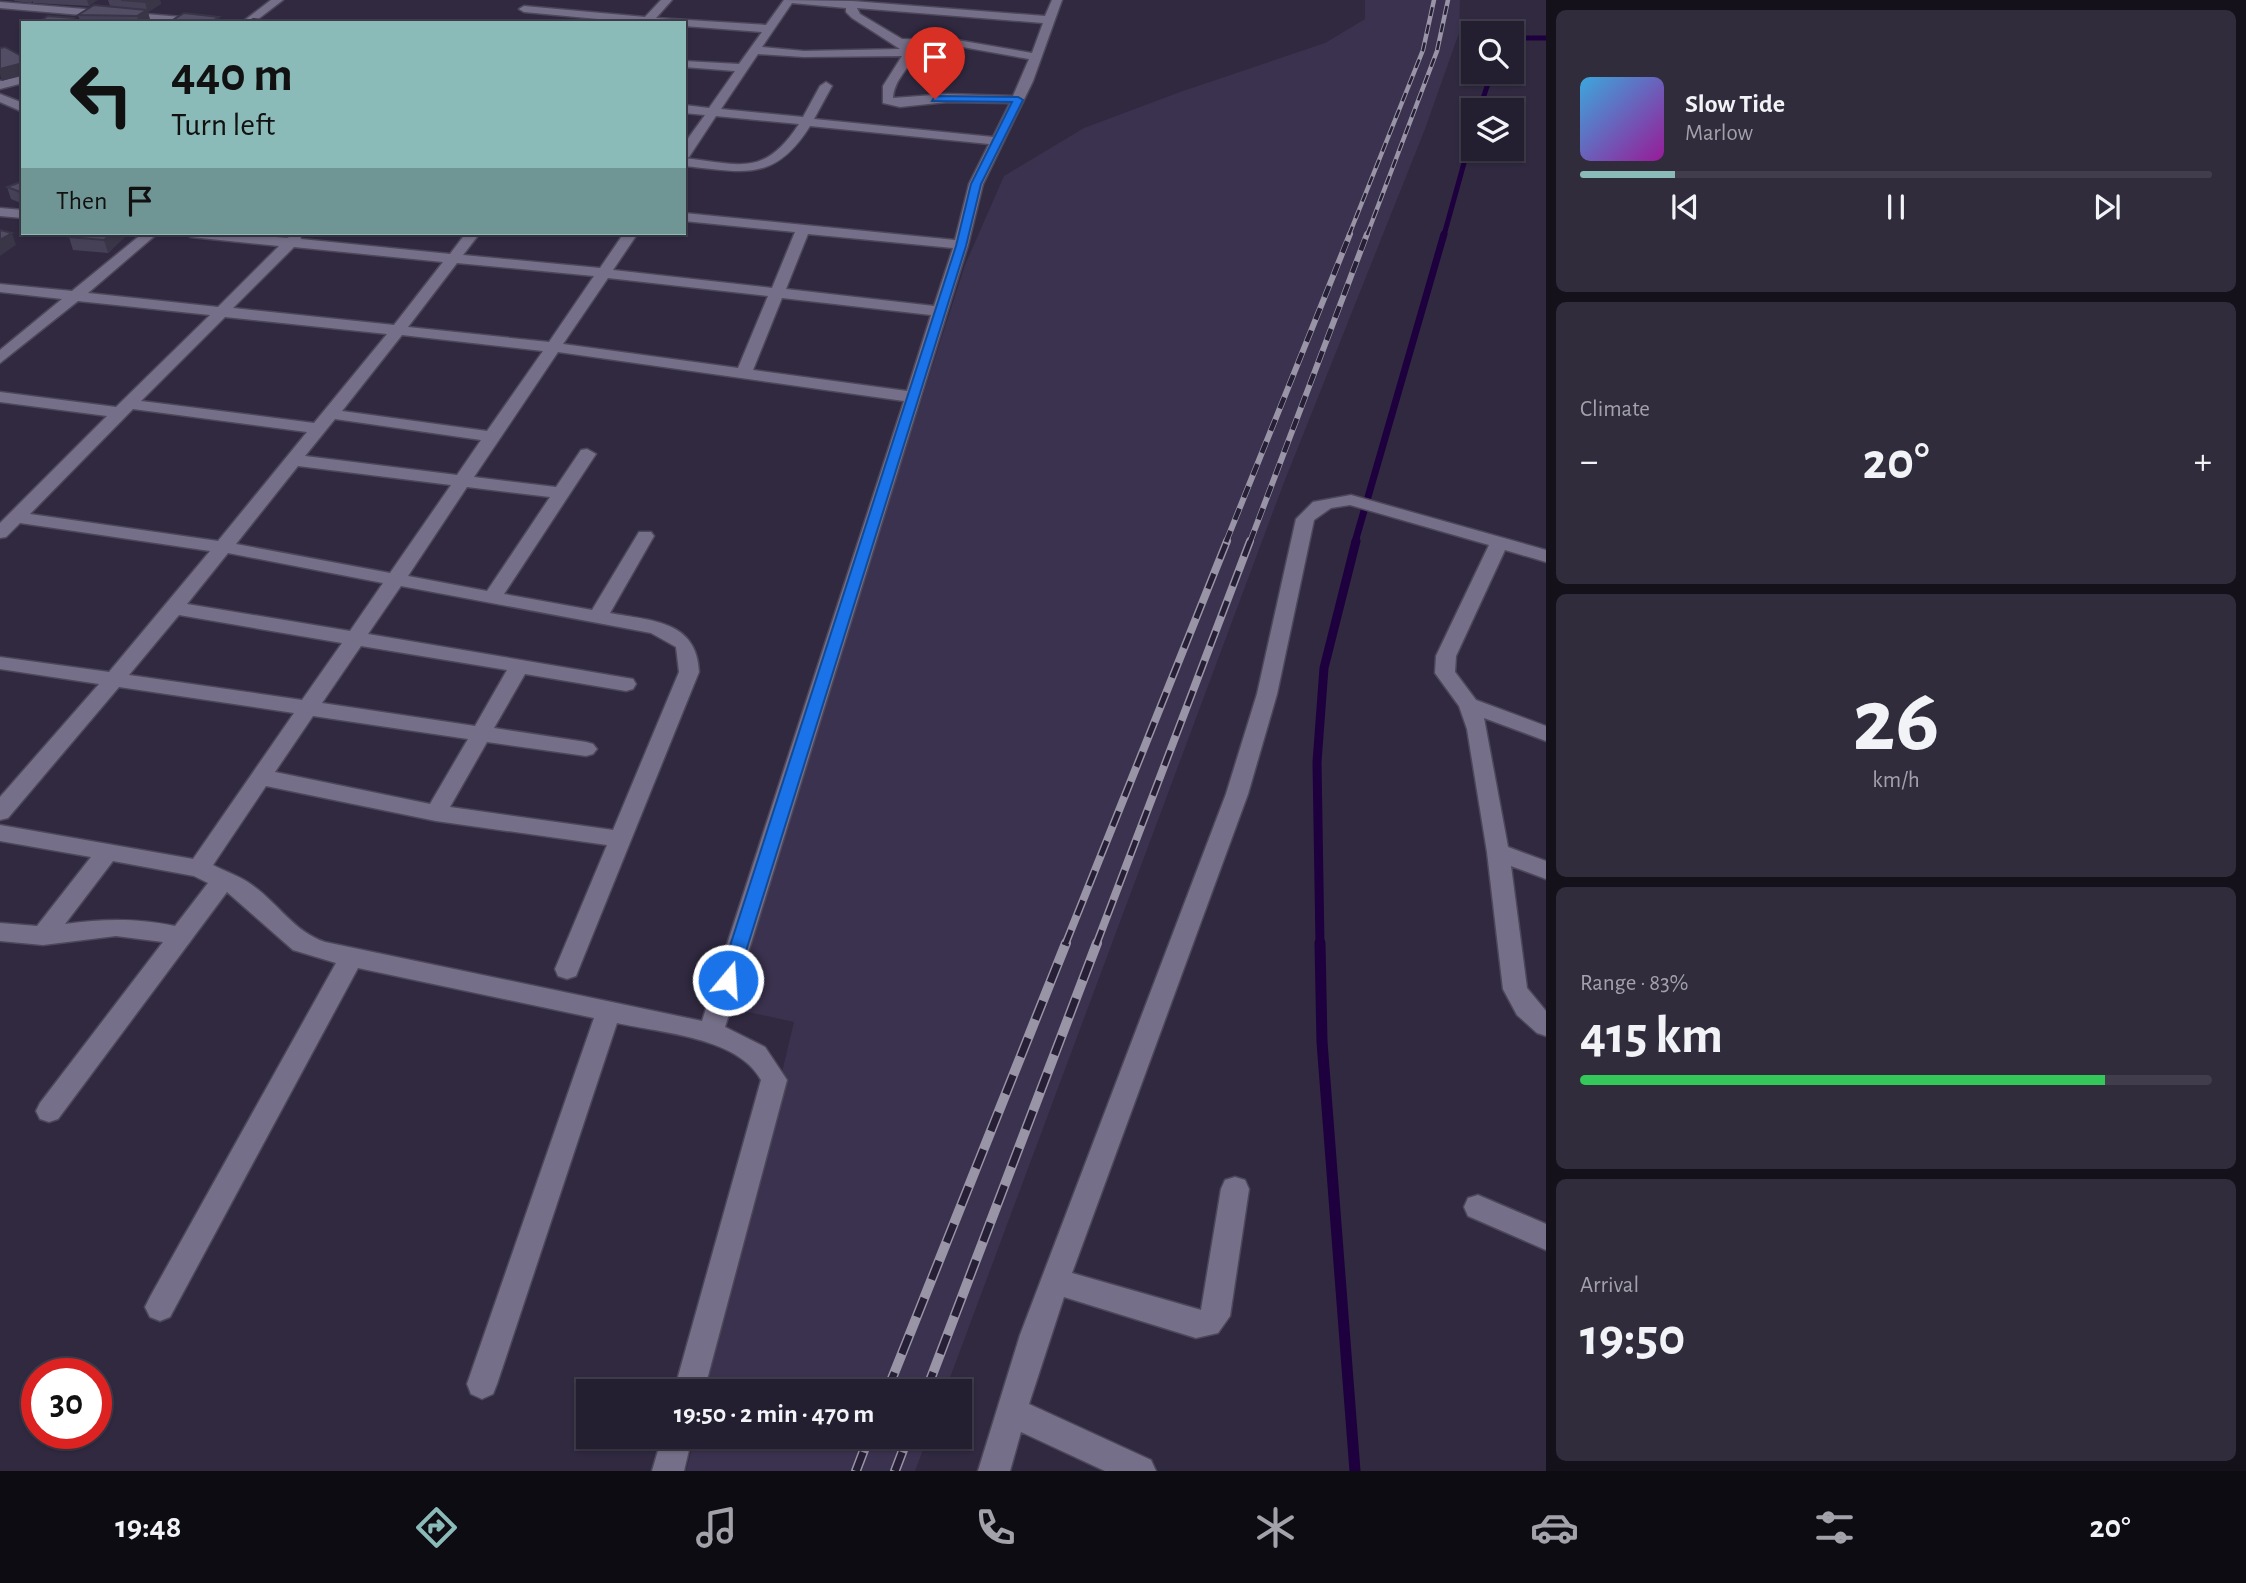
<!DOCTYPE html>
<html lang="en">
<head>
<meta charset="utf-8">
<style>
	:root { --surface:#241f30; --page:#302c3c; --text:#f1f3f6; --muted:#a3a2ab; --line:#413d4c; --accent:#8bbbb9 }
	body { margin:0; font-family:"Alegreya Sans",sans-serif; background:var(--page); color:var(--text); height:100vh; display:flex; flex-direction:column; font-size:26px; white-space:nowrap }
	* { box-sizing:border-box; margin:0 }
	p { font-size:23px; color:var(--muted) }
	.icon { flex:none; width:38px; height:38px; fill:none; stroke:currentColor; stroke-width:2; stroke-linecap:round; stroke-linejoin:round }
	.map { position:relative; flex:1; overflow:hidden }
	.details { display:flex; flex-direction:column; gap:10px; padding:10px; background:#14111a; width:700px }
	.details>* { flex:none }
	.banner { position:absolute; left:21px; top:21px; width:665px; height:214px; border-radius:0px; box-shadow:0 2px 5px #0004,0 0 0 2px var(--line); background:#8bbbb9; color:#111; overflow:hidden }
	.controls { position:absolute; left:1461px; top:21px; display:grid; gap:14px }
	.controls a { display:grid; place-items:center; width:63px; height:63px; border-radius:0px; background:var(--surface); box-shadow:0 2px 5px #0004,0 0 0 2px var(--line); font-size:35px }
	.speed { position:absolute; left:21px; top:1358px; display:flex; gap:14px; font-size:35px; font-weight:700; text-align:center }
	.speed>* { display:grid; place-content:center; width:91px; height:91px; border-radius:50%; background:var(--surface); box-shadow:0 2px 5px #0004,0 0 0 2px var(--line); line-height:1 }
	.speed .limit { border:10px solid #d22; background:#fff; color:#111 }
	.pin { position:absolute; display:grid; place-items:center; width:60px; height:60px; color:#fff; margin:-72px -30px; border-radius:50% 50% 50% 0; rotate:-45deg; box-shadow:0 0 7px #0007 }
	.pin .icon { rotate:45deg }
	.me { position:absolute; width:77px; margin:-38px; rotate:18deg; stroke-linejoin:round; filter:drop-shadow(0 0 5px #0008) }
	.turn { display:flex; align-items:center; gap:24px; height:147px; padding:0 35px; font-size:32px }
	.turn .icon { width:91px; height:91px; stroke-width:2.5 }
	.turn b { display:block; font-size:49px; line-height:60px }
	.then { display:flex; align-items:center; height:66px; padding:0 35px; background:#0003; gap:14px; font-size:26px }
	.big { font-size:52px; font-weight:700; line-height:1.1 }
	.details .card { flex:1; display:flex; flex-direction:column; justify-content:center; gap:10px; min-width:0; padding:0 24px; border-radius:10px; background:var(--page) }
	.details .dial { align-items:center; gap:0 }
	.dial b { font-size:91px; line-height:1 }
	.song { display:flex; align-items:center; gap:21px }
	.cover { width:84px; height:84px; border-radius:10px; background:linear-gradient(135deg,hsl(200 70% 55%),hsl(300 70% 35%)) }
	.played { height:7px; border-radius:4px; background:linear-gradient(90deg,var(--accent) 15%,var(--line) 15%) }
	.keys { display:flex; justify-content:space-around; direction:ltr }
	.heat { display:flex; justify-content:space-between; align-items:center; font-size:38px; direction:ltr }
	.charge { height:10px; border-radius:5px; background:linear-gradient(90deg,#34c759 83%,var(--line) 0) }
	.trip { position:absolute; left:576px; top:1379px; width:396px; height:70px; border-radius:0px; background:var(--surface); box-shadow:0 2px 5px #0004,0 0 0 2px var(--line); font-weight:700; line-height:70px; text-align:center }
	.tab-bar { display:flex; height:112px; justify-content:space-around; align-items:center; background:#0e0c13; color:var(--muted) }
	.tab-bar .icon { width:49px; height:49px }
	.tab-bar .current { color:var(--accent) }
	.tab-bar b { font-size:32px; color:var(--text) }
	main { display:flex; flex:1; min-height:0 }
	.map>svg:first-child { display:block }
</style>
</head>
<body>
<main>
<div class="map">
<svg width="1546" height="1471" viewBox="0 0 1546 1471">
	<rect width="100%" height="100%" fill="#302940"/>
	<path fill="#3b324f" d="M1365,0H1460L1459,33L1425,129L1283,485L945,1391H706L794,1022L726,1007L965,265L1004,176L1084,128L1180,92L1325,43L1365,19Z
		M695,1437H928L915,1471H686Z"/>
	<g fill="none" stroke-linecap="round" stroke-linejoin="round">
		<path stroke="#1d003d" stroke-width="5" d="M1512,47L1520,38H1546
			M1479,110L1492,72
			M1444,235L1474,127"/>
		<path stroke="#1d003d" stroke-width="7" d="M1355,542L1444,234"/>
		<path stroke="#1d003d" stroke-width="9" d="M1320,945L1317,762L1324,668L1356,541"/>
		<path stroke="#1d003d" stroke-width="11" d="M1320,943L1322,1042L1355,1471"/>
		<g stroke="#4d475a" stroke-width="3">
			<path id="minor" d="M271,0H283L253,23H241Z
				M661,0H672L656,18L766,25L784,0L852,1L1045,16L1052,0H1062L1033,81L983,184L968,245L725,1027L765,1047L787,1080L704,1391H674L761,1080C738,1037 661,1033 617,1023L497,1384L493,1394L482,1399L471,1394L467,1384L594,1018L358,968L170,1317L160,1321L150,1317L145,1307L150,1297L336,963L293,950L227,892L58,1119L49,1122L40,1119L36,1111L40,1103L163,942L116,936L43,945L0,941V923L37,926L91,857L0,841V825L193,859L294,713L119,687L8,818L0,820V797L99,684L0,669V657L109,672L210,551L20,523L6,537L0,538V523L107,416L0,402V392L116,407L210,315L78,301L0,363V350L62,299L0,292V284L72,291L143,233H158L88,293L218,307L279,246L191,237L184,233H232L287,238L295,234L300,235L301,239L450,254L466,233H480L463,255L600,268L624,233H638L613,270L772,288L795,232L684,221V213L955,240L969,184L989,144L810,126C774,183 744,172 684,166V158C739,164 764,178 799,124L716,116L689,157L684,158V144L705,115L684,113V105L709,108L735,71L684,67V61L739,64L762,32L684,26V23H640L524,12L519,9L524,6L645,17ZM792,3L846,8V12L852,18L900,49L804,51L762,47ZM857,8L1043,23L1032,53L957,40L902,39L860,14ZM909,46H957L1029,59L1013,96L947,94L893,98C894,79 910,69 915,52ZM758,54L804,57L902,56L883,86V103L900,107L947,102L1010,103L993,137L814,119L832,86L826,82L820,86L803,117L721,109ZM808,234L953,248L934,306L786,289ZM294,247L443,262L394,325L233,308ZM457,263L594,276L549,342L408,327ZM608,278L768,296L738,368L563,344ZM782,298L931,315L907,391L753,370ZM225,317L387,334L314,423L141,401ZM402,335L543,351L487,431L342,411ZM558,352L904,401L702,1021L325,942C293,931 279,904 252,885C240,876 226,872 213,865L266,786L436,821L607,845L555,969L558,976L567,979L576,976L699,672C697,620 651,621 610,613L654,536L651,532H639L592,610L504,594L596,454L587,449L581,450L556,487L474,477ZM133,409L307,432L218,541L30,514ZM335,419L481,440L457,475L305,456ZM298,466L451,485L390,573L236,544ZM467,487L550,497L487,591L408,576ZM228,553L383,583L350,631L187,604ZM401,586L651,633L676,647L679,672L613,830L450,807L487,742L586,756L593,754L597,749L593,744L586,742L494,728L525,674L626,691L633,689L636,684L633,679L368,634ZM179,615L342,643L302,700L129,675ZM361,646L507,670L475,726L322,703ZM313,716L468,739L430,804L275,772ZM113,861L194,876L208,883L175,926C136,918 104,919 65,924Z
				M0,2L218,20L223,23H175L0,8Z
				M23,76V83L0,89V81Z
				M0,94L23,103V112L0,102Z
				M0,208L23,210V218L0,216Z
				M1351,495L1546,550V562L1505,550L1456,656L1455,672L1476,700L1546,726V741L1484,718L1508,847L1546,861V879L1511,866L1527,988L1546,1011V1036L1537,1033L1517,1015L1503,989L1487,852L1467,729L1459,706L1435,673L1436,656L1489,545L1350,505L1331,508L1314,520L1277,694L1248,794L1072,1273L1201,1310L1221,1189L1225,1180L1235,1177L1245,1180L1249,1189L1230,1316L1218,1333L1196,1338L1064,1297L1029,1404L1151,1460L1156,1471H1105L1021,1432L1010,1471H978L1020,1335L1226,794L1257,694L1296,519L1313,502Z
				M1478,1195L1546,1224V1250L1468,1216L1464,1207L1468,1198Z
				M662,1437H692L684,1471H652Z"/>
		</g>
		<use href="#minor" fill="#766f89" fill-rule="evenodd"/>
		<g stroke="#9994a6" stroke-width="4.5">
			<path id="rail-far3" d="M1349,235L1423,50L1434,0
				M1367,235L1437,51L1448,0"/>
		</g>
		<g stroke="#9994a6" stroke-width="6">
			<path id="rail-far2" d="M1226,542L1350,234
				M1250,542L1367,234"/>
		</g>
		<g stroke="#9994a6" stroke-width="8">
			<path id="rail-far1" d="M1065,945L1227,541
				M1096,945L1250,541"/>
		</g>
		<g stroke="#9994a6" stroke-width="10">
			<path id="rail" d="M887,1391L1066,943
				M926,1391L1097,943
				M856,1471L869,1437
				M895,1471L908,1437"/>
		</g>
		<use href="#rail-far3" stroke="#261f35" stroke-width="2.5" stroke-dasharray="9" stroke-linecap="butt"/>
		<use href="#rail-far2" stroke="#261f35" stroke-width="4.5" stroke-dasharray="12" stroke-linecap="butt"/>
		<use href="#rail-far1" stroke="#261f35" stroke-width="5" stroke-dasharray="16" stroke-linecap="butt"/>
		<use href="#rail" stroke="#261f35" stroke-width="7" stroke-dasharray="20" stroke-linecap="butt"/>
	</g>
	<path fill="#474157" d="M14,0H97L89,6L33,3V1L31,3L15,1Z
		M108,0H160L161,4L148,12L150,20L146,23H81L78,15L110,6Z
		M23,181V204L11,199L7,187Z
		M129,233L108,253L73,250L69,237Z"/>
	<path fill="#3a3547" d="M87,0H97L89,6Z
		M148,0H160L161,4L148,12L150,20L146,23H139L137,16L147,10L145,2Z
		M219,17L220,23H209Z
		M74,18L75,23H67Z
		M23,63V75L2,81L0,74V69Z
		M12,233L16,245L0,256V240Z
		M112,233H129L108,253L104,240Z"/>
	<path fill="#534c65" stroke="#3a3547" stroke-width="2" d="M121,0H148L145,2Z
		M94,5L147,10L137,16L78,15Z
		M184,13L219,17L209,23H168Z
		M48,16L74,18L67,23L40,21Z
		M253,19L277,22L276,23H248Z
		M5,47L23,57V63L0,69V48Z
		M23,181V193L7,187Z
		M0,230L12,233L0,240Z
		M74,233H112L104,240L69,237Z"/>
	<path fill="#1a73e8" stroke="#114b97" stroke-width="2" d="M935,96L1018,97L1023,100L981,184L966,246L737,980L728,988L719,980L956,246L971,184L1012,102L932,101Z"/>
</svg>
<div class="controls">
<a><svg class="icon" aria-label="search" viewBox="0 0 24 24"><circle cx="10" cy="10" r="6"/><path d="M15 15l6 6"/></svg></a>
<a><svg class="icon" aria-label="layers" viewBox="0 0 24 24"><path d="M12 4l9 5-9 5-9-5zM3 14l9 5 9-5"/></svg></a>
</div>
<div class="speed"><div class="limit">30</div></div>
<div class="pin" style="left:935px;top:99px;background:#d93025"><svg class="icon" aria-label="arrive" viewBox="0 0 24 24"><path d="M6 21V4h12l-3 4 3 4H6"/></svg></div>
<svg class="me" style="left:728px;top:980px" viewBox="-20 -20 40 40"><circle r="17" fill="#1a73e8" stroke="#fff" stroke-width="3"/><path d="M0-11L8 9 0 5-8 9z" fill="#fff"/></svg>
<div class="trip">19:50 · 2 min · 470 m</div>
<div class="banner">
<div class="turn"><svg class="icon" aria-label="left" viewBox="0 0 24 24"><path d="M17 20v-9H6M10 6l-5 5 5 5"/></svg><div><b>440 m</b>Turn left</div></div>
<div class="then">Then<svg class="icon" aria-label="arrive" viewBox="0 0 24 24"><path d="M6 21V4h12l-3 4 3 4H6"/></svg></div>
</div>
</div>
<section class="details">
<div class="card">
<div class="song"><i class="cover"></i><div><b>Slow Tide</b><p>Marlow</p></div></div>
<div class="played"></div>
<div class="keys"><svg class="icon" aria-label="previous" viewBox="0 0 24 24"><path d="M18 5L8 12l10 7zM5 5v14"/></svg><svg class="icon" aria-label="pause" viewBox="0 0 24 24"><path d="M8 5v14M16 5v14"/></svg><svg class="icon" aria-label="next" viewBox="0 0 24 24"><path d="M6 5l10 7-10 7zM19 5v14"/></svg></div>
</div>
<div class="card"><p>Climate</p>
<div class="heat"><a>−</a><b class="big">20°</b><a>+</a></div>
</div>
<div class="card dial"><b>26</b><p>km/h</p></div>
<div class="card"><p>Range · 83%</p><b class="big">415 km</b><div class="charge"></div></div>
<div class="card"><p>Arrival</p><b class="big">19:50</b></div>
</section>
</main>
<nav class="tab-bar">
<b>19:48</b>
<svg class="icon current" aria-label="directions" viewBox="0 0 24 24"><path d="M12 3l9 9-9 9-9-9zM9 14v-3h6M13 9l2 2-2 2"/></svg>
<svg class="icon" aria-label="music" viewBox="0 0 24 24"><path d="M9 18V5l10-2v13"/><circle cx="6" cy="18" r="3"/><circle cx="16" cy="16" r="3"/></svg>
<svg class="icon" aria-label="phone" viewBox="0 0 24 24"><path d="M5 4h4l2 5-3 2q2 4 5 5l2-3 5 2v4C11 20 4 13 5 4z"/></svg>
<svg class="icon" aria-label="climate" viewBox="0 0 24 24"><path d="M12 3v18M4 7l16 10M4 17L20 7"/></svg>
<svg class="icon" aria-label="car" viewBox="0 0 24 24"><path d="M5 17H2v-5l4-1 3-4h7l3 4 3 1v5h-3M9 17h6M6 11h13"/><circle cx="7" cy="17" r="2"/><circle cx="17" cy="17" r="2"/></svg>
<svg class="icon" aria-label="filters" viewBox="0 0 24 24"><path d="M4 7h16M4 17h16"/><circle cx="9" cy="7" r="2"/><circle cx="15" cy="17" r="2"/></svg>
<b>20°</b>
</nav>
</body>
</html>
